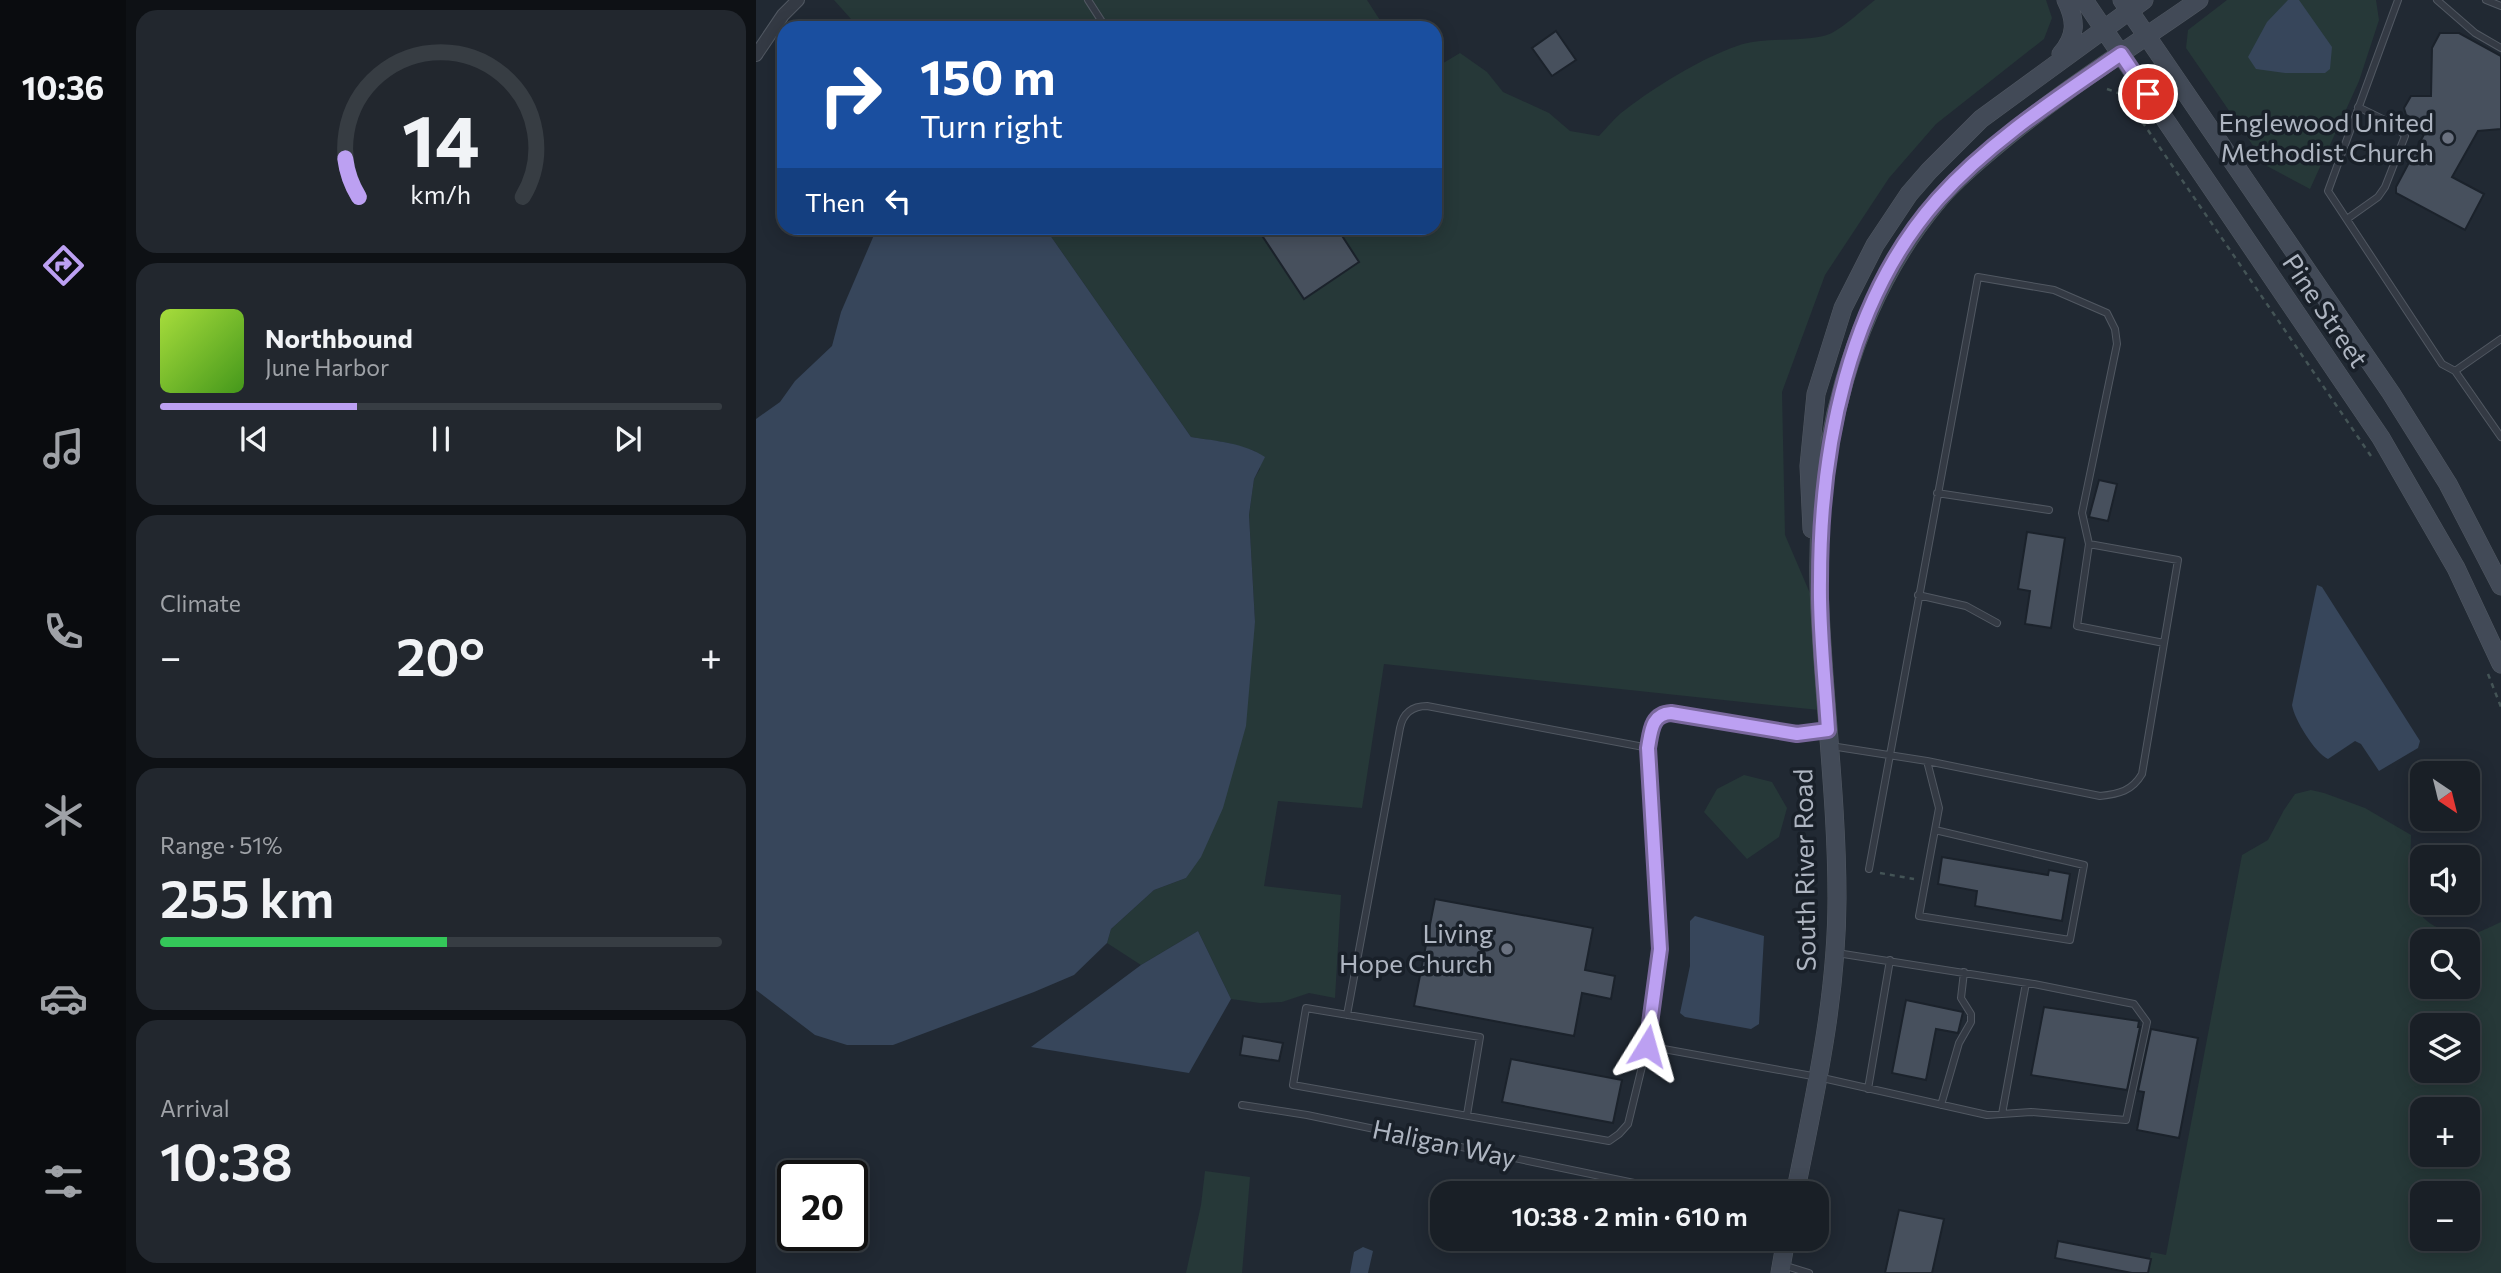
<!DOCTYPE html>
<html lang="en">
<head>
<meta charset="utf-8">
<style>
	:root { --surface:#191f26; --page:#22272e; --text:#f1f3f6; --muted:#9fa2a7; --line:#373d43; --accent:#bca0f2 }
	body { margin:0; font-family:Commissioner,sans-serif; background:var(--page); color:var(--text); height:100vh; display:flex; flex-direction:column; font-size:26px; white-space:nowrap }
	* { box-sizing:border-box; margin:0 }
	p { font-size:23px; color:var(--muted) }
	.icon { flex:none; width:38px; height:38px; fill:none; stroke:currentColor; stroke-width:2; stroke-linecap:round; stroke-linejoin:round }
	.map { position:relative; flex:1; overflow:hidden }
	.panel { display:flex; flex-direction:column; gap:10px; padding:10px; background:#0e1115; width:630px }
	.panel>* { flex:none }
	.banner { position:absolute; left:21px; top:21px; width:665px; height:214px; border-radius:21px; box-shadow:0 4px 18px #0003,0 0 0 2px var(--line); background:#1a4fa0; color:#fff; overflow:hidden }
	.needle { width:46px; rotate:145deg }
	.tools { position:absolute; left:1654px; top:761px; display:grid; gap:14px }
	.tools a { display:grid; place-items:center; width:70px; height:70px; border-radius:14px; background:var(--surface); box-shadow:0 4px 18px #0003,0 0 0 2px var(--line); font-size:35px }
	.speed { position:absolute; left:21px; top:1160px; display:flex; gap:14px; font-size:35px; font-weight:700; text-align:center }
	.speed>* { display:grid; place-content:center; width:91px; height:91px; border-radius:50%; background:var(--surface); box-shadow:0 4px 18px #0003,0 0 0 2px var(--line); line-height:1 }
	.speed .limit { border:4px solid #111; border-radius:10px; background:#fff; color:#111 }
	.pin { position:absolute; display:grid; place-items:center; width:60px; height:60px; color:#fff; margin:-30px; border:4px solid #fff; border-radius:50%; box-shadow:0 2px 7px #0007 }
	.me { position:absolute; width:77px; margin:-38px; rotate:8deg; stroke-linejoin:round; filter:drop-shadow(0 0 5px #0008) }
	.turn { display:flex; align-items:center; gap:24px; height:147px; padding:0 28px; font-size:32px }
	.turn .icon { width:91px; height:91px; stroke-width:2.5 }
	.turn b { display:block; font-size:49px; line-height:60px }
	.then { display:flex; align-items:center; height:66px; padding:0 28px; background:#0003; gap:14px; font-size:26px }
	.big { font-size:52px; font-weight:600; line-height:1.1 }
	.panel .card { flex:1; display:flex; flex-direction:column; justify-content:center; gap:10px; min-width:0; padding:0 24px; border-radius:21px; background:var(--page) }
	.panel .dial { align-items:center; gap:0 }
	.dial svg { height:182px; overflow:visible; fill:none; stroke:var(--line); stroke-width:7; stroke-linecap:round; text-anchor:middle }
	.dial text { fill:var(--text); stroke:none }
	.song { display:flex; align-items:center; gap:21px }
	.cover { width:84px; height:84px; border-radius:10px; background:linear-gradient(135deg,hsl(80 70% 55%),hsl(100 70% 35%)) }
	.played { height:7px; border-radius:4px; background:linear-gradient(90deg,var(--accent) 35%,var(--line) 35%) }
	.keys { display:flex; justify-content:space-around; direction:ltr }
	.heat { display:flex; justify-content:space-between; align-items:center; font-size:38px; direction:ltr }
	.charge { height:10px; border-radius:5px; background:linear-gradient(90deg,#34c759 51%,var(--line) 0) }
	.trip { position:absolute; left:674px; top:1181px; width:399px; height:70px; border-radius:21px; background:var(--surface); box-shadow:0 4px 18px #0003,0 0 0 2px var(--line); font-weight:600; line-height:70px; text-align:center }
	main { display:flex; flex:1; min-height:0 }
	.menu { display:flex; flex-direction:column; width:126px; justify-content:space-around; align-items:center; background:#0a0c0f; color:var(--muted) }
	.menu .icon { width:49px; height:49px }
	.menu .selected { color:var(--accent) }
	.menu b { font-size:32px; color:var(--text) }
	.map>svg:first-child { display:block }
</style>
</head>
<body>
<main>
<nav class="menu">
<b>10:36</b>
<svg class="icon selected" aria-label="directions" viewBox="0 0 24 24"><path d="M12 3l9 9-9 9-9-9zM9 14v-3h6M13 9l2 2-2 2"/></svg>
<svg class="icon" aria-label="music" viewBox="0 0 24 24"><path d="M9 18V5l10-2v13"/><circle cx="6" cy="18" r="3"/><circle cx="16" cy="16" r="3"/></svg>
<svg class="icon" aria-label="phone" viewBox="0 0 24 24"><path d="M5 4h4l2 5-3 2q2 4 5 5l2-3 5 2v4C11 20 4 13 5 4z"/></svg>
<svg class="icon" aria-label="climate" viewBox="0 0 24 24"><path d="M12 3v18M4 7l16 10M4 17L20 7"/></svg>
<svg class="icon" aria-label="car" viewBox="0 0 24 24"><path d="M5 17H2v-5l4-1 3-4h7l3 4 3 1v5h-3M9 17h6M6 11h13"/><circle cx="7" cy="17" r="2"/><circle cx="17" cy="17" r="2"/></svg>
<svg class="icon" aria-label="filters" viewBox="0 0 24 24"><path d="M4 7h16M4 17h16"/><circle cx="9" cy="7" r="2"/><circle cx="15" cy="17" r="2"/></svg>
</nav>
<section class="panel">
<div class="card dial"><svg viewBox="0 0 100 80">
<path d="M14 69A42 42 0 1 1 86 69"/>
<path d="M14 69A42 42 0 0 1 8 52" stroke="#bca0f2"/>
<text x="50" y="56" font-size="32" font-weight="700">14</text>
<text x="50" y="72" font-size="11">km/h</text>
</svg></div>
<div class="card">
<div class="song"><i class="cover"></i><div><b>Northbound</b><p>June Harbor</p></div></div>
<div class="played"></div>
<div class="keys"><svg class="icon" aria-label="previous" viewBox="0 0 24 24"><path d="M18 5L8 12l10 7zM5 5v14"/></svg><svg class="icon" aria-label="pause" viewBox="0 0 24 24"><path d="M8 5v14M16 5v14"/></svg><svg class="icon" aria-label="next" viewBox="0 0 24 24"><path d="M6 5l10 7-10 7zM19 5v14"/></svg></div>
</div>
<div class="card"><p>Climate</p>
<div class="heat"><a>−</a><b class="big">20°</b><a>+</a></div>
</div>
<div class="card"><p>Range · 51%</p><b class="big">255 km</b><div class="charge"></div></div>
<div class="card"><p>Arrival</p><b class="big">10:38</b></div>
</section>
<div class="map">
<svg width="1745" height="1273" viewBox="0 0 1745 1273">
	<rect width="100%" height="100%" fill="#212933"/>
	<path fill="#263838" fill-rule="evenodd" d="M78,0H611L629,28H103Z
		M1119,0H1290L1296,18L1288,39L1180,124L1133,178L1069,275L1026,392L1029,535L1056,598L1063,710L628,664L606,808L522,801L508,886L585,895L579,998L553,993L526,1002L504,1003L475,999L442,931L385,965L351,943L355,929L398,890L430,878L499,622L493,515L498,479L504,469L499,451L472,443L435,437L289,228H679V68L704,53L731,72L747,92L793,113L814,131L843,136C851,128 859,117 869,110C900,86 944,59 981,46C1009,36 1042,43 1071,35C1084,31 1107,9 1119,0Z
		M1471,0H1620L1623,20L1603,81L1554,189L1511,166L1430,48L1432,30Z
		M988,775L1016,782L1031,808L1023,837L991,859L948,812L961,789Z
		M1555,790L1568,793L1609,808L1655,835C1655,871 1645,916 1688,930C1694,932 1703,937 1709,936C1717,936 1736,926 1745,922V1273H1391L1395,1252L1410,1255L1486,855L1512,840L1528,810L1539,794ZM1666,942H1712V987H1666ZM1666,1026H1712V1071H1666ZM1666,1110H1712V1155H1666ZM1666,1194H1712V1239H1666Z
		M449,1171L494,1177L486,1273H430L445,1205Z"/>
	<path fill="#37465b" d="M1532,0H1543L1576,47L1574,69L1569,73H1529L1500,69L1492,57L1511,22Z
		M121,228H289L435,437C460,441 488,443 509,457L498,479L493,515L499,622L490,726L467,808L445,857L430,878L398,890L355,929L351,943L318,975L278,992L137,1045H91L59,1035L0,990V419L24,402L39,381L76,346L85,312Z
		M1561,585L1566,587L1664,741L1662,748L1623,771L1605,744L1599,741L1572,759C1559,753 1538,719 1536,705Z
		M939,916L1008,936L1003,1024L995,1029L929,1017L924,1013L934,966V921Z
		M442,931L475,999L433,1073L275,1047L385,965Z
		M607,1247L617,1251L612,1273H594L598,1252Z"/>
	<path fill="#47505d" stroke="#1b222b" stroke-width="2" d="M800,31L820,60L796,76L776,48Z
		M1684,33H1703L1745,56V129L1722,131L1696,177L1728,194L1709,230L1640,193V187L1672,127L1650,115L1648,108L1655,96H1675L1676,48Z
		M501,228H581L603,262L548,299Z
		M1343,480L1361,484L1352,521L1333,517Z
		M1271,532L1309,538L1295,628L1269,624L1274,591L1262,589Z
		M1186,857L1292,875L1293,870L1314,874L1306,921L1219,906L1221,891L1182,884Z
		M679,899L837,928L829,970L859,976L855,999L826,993L818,1036L658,1006Z
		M1150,1000L1207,1012L1202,1033L1180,1029L1170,1080L1136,1073Z
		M1288,1007L1383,1021L1382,1027H1384L1371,1090L1275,1075Z
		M1395,1029L1442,1038L1423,1138L1381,1130L1388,1092L1382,1091Z
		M487,1036L527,1043L523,1061L484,1055Z
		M755,1059L866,1080L857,1123L746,1102Z
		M1143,1210L1188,1219L1176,1273H1129Z
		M1302,1241L1395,1259L1392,1273H1376L1299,1258Z"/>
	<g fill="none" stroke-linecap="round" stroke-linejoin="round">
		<g stroke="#515862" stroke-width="8">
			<path id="lane" d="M332,0L350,28
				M1642,0L1572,191L1686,364L1699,371L1745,437
				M1681,0L1719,33L1745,48
				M1730,0L1745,6
				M1591,219L1622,197L1629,187L1649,136L1639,125L1602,107
				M1699,371L1745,339
				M1181,493L1293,510
				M1162,595L1210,606L1241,623
				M1075,746L1171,761L1183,808L1163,916L1314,940L1328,865L1179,830
				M1171,761L1344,796C1363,794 1376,791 1386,774L1422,560L1333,544L1321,626L1408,643
				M1113,869L1222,277L1298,290L1351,313L1359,329L1361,344L1326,513L1333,544
				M591,1015L644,728C647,713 656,706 671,706L893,748
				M891,1046L1062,1077L1231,1115L1275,1112L1370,1120L1391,1022L1378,1004L1278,984L1081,953
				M1112,1089L1134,960
				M486,1105L551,1115L931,1194
				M1185,1105L1203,1043L1215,1022V1014L1205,998L1208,972
				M1246,1114L1270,983
				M711,1115L724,1037L550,1008L537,1085L853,1141L863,1134L872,1124L891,1046L904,949L893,748C896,725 895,711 923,713L1041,734L1070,730
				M1027,1265L1053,1273"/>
		</g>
		<g stroke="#515862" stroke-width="14">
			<path id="street" d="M0,55L27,15L42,0"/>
		</g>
		<g stroke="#515862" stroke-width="19">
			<path id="secondary" d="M1328,0L1625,438L1700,568L1745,664
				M1366,0L1635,393L1692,484L1745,586
				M1305,54C1321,36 1320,20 1310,0
				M1056,529L1053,466L1060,394L1087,308L1119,245L1153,194L1173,171L1225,119L1388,0
				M1039,1194C1059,1095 1081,998 1081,898C1081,793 1066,689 1063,585C1060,451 1093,308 1180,203C1195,184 1215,167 1234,151C1299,95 1373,49 1443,0
				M1024,1273L1030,1239"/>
		</g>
		<path stroke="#445456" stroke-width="2.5" stroke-dasharray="5 5" stroke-linecap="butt" d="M1351,89L1365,94L1372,101L1617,459
			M1732,674L1745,707
			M1124,873L1158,879"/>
		<use href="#lane" stroke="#343a44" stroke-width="6"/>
		<use href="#street" stroke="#343a44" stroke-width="12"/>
		<use href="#secondary" stroke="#424a57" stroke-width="18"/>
	</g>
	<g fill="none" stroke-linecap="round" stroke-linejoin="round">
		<g stroke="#7a689d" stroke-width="18">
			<path id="route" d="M891,1046L904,949L892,748C895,732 895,714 915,713L1041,734L1072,730C1069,680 1063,630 1064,581C1064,449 1092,300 1182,199C1234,141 1301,98 1365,54L1392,94"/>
		</g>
		<use href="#route" stroke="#bca0f2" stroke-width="12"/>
	</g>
	<g fill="#6b7280" stroke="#192029" stroke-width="2.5">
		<circle cx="1692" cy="138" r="7"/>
		<circle cx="751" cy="949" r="7"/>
	</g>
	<g text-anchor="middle" stroke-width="7" stroke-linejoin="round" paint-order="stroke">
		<g font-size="26" fill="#aeb5c1" stroke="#192029" text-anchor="end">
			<text x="1678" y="132">Englewood United<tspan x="1678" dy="30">Methodist Church</tspan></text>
			<text x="737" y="943">Living<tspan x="737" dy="30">Hope Church</tspan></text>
		</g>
		<g font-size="26" fill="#aeb5c1" stroke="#192029">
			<text transform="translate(1569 311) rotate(56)" y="9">Pine Street</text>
			<text transform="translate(1049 870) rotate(-91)" y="9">South River Road</text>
			<text transform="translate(688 1144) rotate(12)" y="9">Haligan Way</text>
		</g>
	</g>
</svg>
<div class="tools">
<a><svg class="needle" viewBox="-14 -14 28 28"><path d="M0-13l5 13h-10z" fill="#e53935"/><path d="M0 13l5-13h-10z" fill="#9fa2a7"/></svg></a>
<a><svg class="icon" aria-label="sound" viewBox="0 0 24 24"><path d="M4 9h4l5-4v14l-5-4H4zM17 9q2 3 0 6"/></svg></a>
<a><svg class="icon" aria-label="search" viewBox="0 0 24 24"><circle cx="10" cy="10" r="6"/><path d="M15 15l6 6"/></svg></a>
<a><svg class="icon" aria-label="layers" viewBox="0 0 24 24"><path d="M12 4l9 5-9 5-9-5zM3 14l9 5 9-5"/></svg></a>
<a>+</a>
<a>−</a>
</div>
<div class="speed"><div class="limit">20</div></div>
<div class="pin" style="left:1392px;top:94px;background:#d93025"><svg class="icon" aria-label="arrive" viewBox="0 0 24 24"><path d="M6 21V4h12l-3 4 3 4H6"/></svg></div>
<svg class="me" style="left:891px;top:1046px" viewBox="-20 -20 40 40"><path d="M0-17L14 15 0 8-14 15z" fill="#bca0f2" stroke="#fff" stroke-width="4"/></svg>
<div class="trip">10:38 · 2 min · 610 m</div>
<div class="banner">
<div class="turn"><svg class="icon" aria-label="right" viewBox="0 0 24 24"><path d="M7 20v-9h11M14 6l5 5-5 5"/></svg><div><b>150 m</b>Turn right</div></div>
<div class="then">Then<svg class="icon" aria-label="left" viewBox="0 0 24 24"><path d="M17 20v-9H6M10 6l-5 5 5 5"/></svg></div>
</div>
</div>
</main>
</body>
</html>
